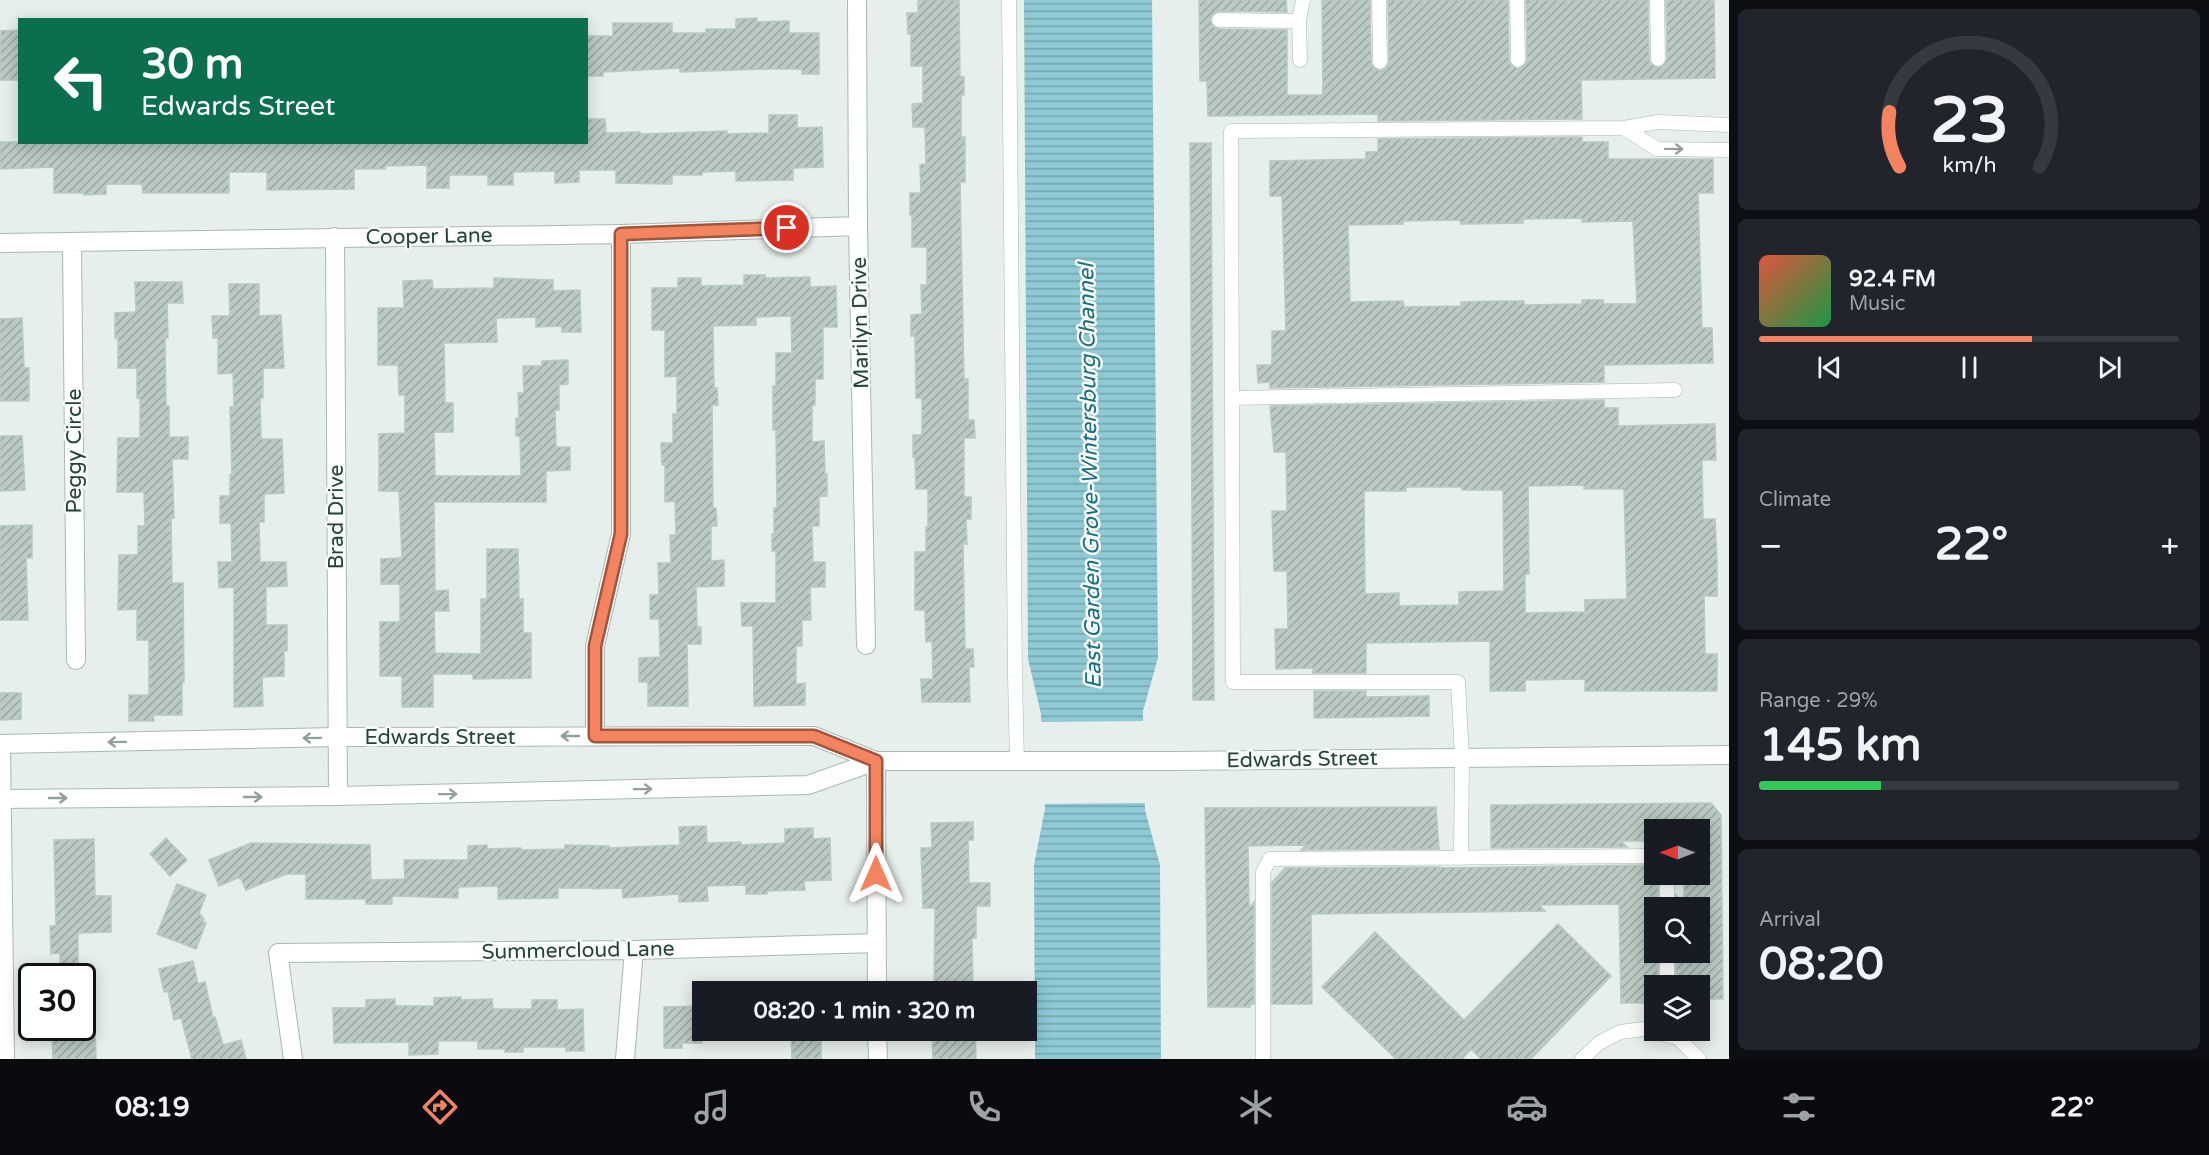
<!DOCTYPE html>
<html lang="en">
<head>
<meta charset="utf-8">
<style>
	:root { --surface:#171b24; --page:#20242c; --text:#f1f3f6; --muted:#9ea1a6; --line:#363941; --accent:#f4845f }
	body { margin:0; font-family:"Varela Round",sans-serif; background:var(--page); color:var(--text); height:100vh; display:flex; flex-direction:column; font-size:22px; white-space:nowrap }
	* { box-sizing:border-box; margin:0 }
	p { font-size:20px; color:var(--muted) }
	.icon { flex:none; width:33px; height:33px; fill:none; stroke:currentColor; stroke-width:2; stroke-linecap:round; stroke-linejoin:round }
	.map { position:relative; flex:1; overflow:hidden }
	.details { display:flex; flex-direction:column; gap:9px; padding:9px; background:#0d0f14; width:480px }
	.details>* { flex:none }
	.top-card { position:absolute; left:18px; top:18px; width:570px; height:126px; border-radius:0px; box-shadow:0 3px 15px #0003; background:#0b6e4f; color:#fff; overflow:hidden }
	.needle { width:39px; rotate:270deg }
	.buttons { position:absolute; left:1644px; top:819px; display:grid; gap:12px }
	.buttons a { display:grid; place-items:center; width:66px; height:66px; border-radius:0px; background:var(--surface); box-shadow:0 3px 15px #0003; font-size:30px }
	.speed { position:absolute; left:18px; top:963px; display:flex; gap:12px; font-size:30px; font-weight:700; text-align:center }
	.speed>* { display:grid; place-content:center; width:78px; height:78px; border-radius:50%; background:var(--surface); box-shadow:0 3px 15px #0003; line-height:1 }
	.speed .limit { border:3px solid #111; border-radius:9px; background:#fff; color:#111 }
	.pin { position:absolute; display:grid; place-items:center; width:51px; height:51px; color:#fff; margin:-26px; border:3px solid #fff; border-radius:50%; box-shadow:0 2px 6px #0007 }
	.me { position:absolute; width:66px; margin:-33px; rotate:0deg; stroke-linejoin:round; filter:drop-shadow(0 0 4px #0008) }
	.turn { display:flex; align-items:center; gap:21px; height:126px; padding:0 24px; font-size:27px }
	.turn .icon { width:78px; height:78px; stroke-width:2.5 }
	.turn b { display:block; font-size:42px; line-height:51px }
	.big { font-size:45px; font-weight:700; line-height:1.1 }
	.details .widget { flex:1; display:flex; flex-direction:column; justify-content:center; gap:9px; min-width:0; padding:0 21px; border-radius:9px; background:var(--page) }
	.details .dial { align-items:center; gap:0 }
	.dial svg { height:156px; overflow:visible; fill:none; stroke:var(--line); stroke-width:7; stroke-linecap:round; text-anchor:middle }
	.dial text { fill:var(--text); stroke:none }
	.song { display:flex; align-items:center; gap:18px }
	.cover { width:72px; height:72px; border-radius:9px; background:linear-gradient(135deg,hsl(10 70% 55%),hsl(140 70% 35%)) }
	.played { height:6px; border-radius:3px; background:linear-gradient(90deg,var(--accent) 65%,var(--line) 65%) }
	.keys { display:flex; justify-content:space-around; direction:ltr }
	.heat { display:flex; justify-content:space-between; align-items:center; font-size:33px; direction:ltr }
	.charge { height:9px; border-radius:4px; background:linear-gradient(90deg,#34c759 29%,var(--line) 0) }
	.trip { position:absolute; left:692px; top:981px; width:345px; height:60px; border-radius:0px; background:var(--surface); box-shadow:0 3px 15px #0003; font-weight:700; line-height:60px; text-align:center }
	.dock { display:flex; height:96px; justify-content:space-around; align-items:center; background:#090b0e; color:var(--muted) }
	.dock .icon { width:42px; height:42px }
	.dock .active { color:var(--accent) }
	.dock b { font-size:27px; color:var(--text) }
	main { display:flex; flex:1; min-height:0 }
	.map>svg:first-child { display:block }
</style>
</head>
<body>
<main>
<div class="map">
<svg width="1729" height="1059" viewBox="0 0 1729 1059">
	<defs>
		<pattern id="water-rules" width="6" height="5" patternUnits="userSpaceOnUse" patternTransform="scale(1.5)"><rect width="6" height="5" fill="#8ec9d4"/><path d="M0 2.5h6" fill="none" stroke="#74a5ad"/></pattern>
		<pattern id="building-hatch" width="6" height="6" patternUnits="userSpaceOnUse" patternTransform="scale(1.5)"><rect width="6" height="6" fill="#bbcac4"/><path d="M-1 1l2-2M0 6l6-6M5 7l2-2" fill="none" stroke="#98a6a0"/></pattern>
	</defs>
	<rect width="100%" height="100%" fill="#e6efeb"/>
	<path fill="url(#water-rules)" d="M1024,0H1152L1158,658L1143,711L1145,810L1160,865L1161,1059H1035L1034,865L1045,809L1041,714L1028,659Z"/>
	<path fill="#e6efeb" d="M1146,721L1148,803L1042,804L1039,722Z"/>
	<path fill="url(#building-hatch)" stroke="#b8c9c2" stroke-width="1.5" fill-rule="evenodd" d="M918,0H959L960,77H964V95H961V137H965V182H960L964,379H968V420H974L975,438H964V497H971V519H966L967,544H963L965,649H973L974,667H969L970,702H922L921,679H933L932,641L926,642L925,610H915V552H926V527H928V489H916L915,457H913V435H922V398H916L915,336H911V315L922,314L921,285H927V247H912V215H910V193H921L920,165L926,164L925,127H913L912,104L923,103V66H911V34H908L907,13H918Z
		M1199,0H1286L1287,12L1219,11L1212,15L1210,20L1214,27L1219,29L1287,30V95H1323L1322,0H1370L1371,62L1373,67L1380,71L1385,69L1389,62L1388,0H1508L1509,60L1511,65L1518,69L1523,67L1527,60L1526,0H1648L1649,59L1651,64L1658,68L1663,66L1667,59L1666,0H1714L1715,78L1581,80L1582,119L1378,121V114L1208,116L1207,81H1200Z
		M757,18V22L789,21V33H819V74H802V69H767L680,72V68L603,72V76H586V36H613V23H672V33H706V29H736V19Z
		M20,30V80H0L1,31Z
		M769,115H797V128L822,127L823,167L793,168V180L736,181V171L702,172V175H672V184L616,183V170H579V182L555,183V171L513,172V185H488V175H449V188H427V165L385,166V169H354V189L267,190V172H229V193H143L142,184H106V194L84,195V193H54V167L0,169V142H586V119H605L606,133L640,132L641,134L727,131V134L769,133Z
		M1582,137V142H1608V159H1713V193H1698L1702,328H1712L1713,363L1604,365V382L1270,388V382L1258,383L1257,365H1272V331H1286L1282,196H1270V161L1366,159V152H1378V139ZM1582,218V222L1633,221L1637,304H1604L1603,300H1582V304L1524,305V301H1501L1461,302V306L1404,307L1403,301L1350,302L1348,225L1403,224V221L1460,220L1461,224L1523,223V219Z
		M1190,143H1211L1214,700H1193Z
		M744,275H765V278L810,277V287L836,286L837,327H823V379H815V405H812V442L824,441L825,474H827V496H819V526H812L813,562H825V587H810L811,620H802V646H796V684L805,683V705L754,706L753,626H742L741,603H776V551H772V534H774V508H777L776,430H773V386H776V353H792L791,316L756,317V325L713,326L714,388H717L718,405H712L713,508H716L717,526H711V561L724,560V586L696,587L697,627H701V644H687L688,706H648V682H639V658L660,657L659,619H650V595H659L658,563H671L670,535H676L675,501L665,502V465H662L661,443H673V414H677V376L665,377V330H652V288H678V278H701V286L744,285Z
		M494,278L553,280V291L580,290L581,332H562V326L536,327V317L496,318L497,342L444,343L445,403H453V432H434L435,476H521L520,436H516V418H519L518,393H524L523,366H542V361L568,360V384L559,385V410H555L556,447H570V470L546,471V502H434L435,591L448,590L449,611H434L435,653L481,654V599H487V549H518L519,599H523V633H531V678L473,679V674H433V707H402V676H380V622H400V584H381V559L402,558L399,491H379V434L405,433V395H399L398,365H378V308H404L403,281L432,280L433,289L494,288Z
		M135,282H182L183,303H167L168,338H165L166,406H169V437H188V459H172L174,518H171L172,583H183L184,682H182V715H153L154,721H129V695H149V640H137V609L118,610L119,555H138V526H145L144,492H117L118,438H140V397L137,398V368H118V338H115V313L136,312Z
		M229,284H259V316L281,315L284,368H263V398H260L261,439H282L284,493L264,494V522H259L260,562H286L287,586L266,587V625H287V651H284V676L262,677L263,706L234,707V587L219,588L218,562H232L231,523H220V496H230V475H232L230,407H234L233,373L218,374V338H213L212,316H230Z
		M22,318L24,368H29V401H0V319Z
		M1604,400V408H1618V426L1715,424L1716,460H1702L1703,519H1715L1717,561V596H1704L1705,654H1717V691H1585V679L1525,680V691H1490V641L1366,643V673H1313V668L1276,669L1275,629H1288L1287,571H1274L1272,511H1287L1286,452H1274L1270,406ZM1584,485V489H1624L1627,599L1585,600V612L1525,613V574H1529L1528,486ZM1406,487H1462V490H1503L1504,591L1459,592V605L1399,606V593L1365,594L1364,491H1406Z
		M0,436H22L25,490L0,491Z
		M32,525V558H26L28,620H0V526Z
		M1314,691H1366V697L1429,696V716L1314,718Z
		M0,693H21V719L0,720Z
		M1711,803L1721,815L1723,999H1700V986H1676V952H1700V908H1676V895L1684,903V874H1700V830H1654V841H1621L1627,847L1491,848V805Z
		M1436,807L1439,849L1301,850L1306,845L1248,846L1249,908L1254,902V1004H1250V1007H1208L1205,808Z
		M973,822V840H968L969,883H990V906H976V938H972L973,989H964V992H934L935,908H923L921,848H932L931,823Z
		M706,826L707,843L741,842V845L785,843V829L813,828V839L830,838L831,880L804,881L805,890L767,891V894H746V885L707,886L708,901L679,902V894L623,898L622,888L592,889V888H558V898L498,899V886L458,887V898L392,896V904H366V899H306V874H286L246,890L240,877L219,886L209,860L251,843L370,845L371,880L405,879L404,860H468V846L487,845V849L521,848V850L565,849V845L609,846V848L680,845L679,827Z
		M166,838L187,860L170,876L150,854Z
		M94,839L95,896H111V932L78,933V976H60V953L51,954L50,926H56L54,840Z
		M1646,865L1658,877V908H1654V952H1658V986H1654V1003H1621L1619,904L1539,905L1545,911L1311,914L1312,1004H1272V882L1285,868L1440,867L1441,868Z
		M177,884L206,895L199,913L204,919L203,922L206,923L196,949L157,934Z
		M1558,924L1611,976L1531,1059H1481L1471,1049L1462,1059H1396L1322,987L1375,932L1464,1020Z
		M193,961L198,984L205,982L213,1018L215,1017L223,1045L241,1040L246,1059H192L181,1018L174,1020L168,991L164,992L159,969Z
		M461,997V1000L492,999L493,1009H532V1000H557V1010L583,1009L584,1051H566V1047H523V1052H505V1049H478V1041H438V1054L409,1055V1042L334,1043L333,1008H366V1000L395,999V1006H434V998Z
		M702,1006V1043H682V1048H664V1007Z
		M52,1028H95L96,1059H53Z
		M791,1030H821V1058L792,1059Z
		M932,1030H975L976,1059H933Z"/>
	<g fill="none" stroke-linecap="round" stroke-linejoin="round">
		<g stroke="#a8b8b2" stroke-width="15">
			<path id="lane" d="M1009,0L1015,677L1017,761
				M1379,0L1380,62
				M1517,0L1518,60
				M1657,0L1658,59
				M1219,20L1299,21
				M1300,60L1299,21L1303,0
				M1624,128L1657,149L1729,150
				M1233,398L1675,390
				M1461,858L1462,758L1458,682H1233L1231,131L1624,128L1658,122L1729,125
				M1667,874V908
				M1667,952V986
				M1263,1059V872L1270,859L1654,856
				M1582,1059L1599,1043L1620,1032L1644,1029L1678,1038L1699,1059"/>
		</g>
		<g stroke="#a8b8b2" stroke-width="20">
			<path id="street" d="M857,0L858,226L866,645
				M335,237L338,796
				M0,243L621,234L858,226
				M72,243L76,660
				M595,736V646L621,534V234
				M1,744L5,1059
				M876,761L877,992
				M877,1030L878,1059
				M293,1059L278,953L634,950L877,943
				M625,1059L634,950"/>
		</g>
		<g stroke="#a4bbb3" stroke-width="20">
			<path id="secondary" d="M0,744L337,737L814,736L876,761
				M0,799L338,796L808,785L876,761H1174L1729,755"/>
		</g>
		<use href="#lane" stroke="#fff" stroke-width="14"/>
		<use href="#street" stroke="#fff" stroke-width="18"/>
		<use href="#secondary" stroke="#fff" stroke-width="18"/>
	</g>
	<defs><path id="oneway-shaft" d="M-6 0H5M1.5-3L5.5 0L1.5 3" fill="none" stroke-width="1.6" stroke-linecap="round" stroke-linejoin="round" transform="scale(1.5)"/></defs>
	<g stroke="#92a09c">
		<use href="#oneway-shaft" transform="translate(1674 149) rotate(1)"/>
		<use href="#oneway-shaft" transform="translate(570 736) rotate(180)"/>
		<use href="#oneway-shaft" transform="translate(312 738) rotate(179)"/>
		<use href="#oneway-shaft" transform="translate(117 742) rotate(179)"/>
		<use href="#oneway-shaft" transform="translate(643 789) rotate(-1)"/>
		<use href="#oneway-shaft" transform="translate(448 794) rotate(-1)"/>
		<use href="#oneway-shaft" transform="translate(253 797)"/>
		<use href="#oneway-shaft" transform="translate(58 798)"/>
	</g>
	<g fill="none" stroke-linecap="round" stroke-linejoin="round">
		<g stroke="#9f563e" stroke-width="15">
			<path id="route" d="M787,228L621,234V534L595,646V736H814L876,761V874"/>
		</g>
		<use href="#route" stroke="#f4845f" stroke-width="10"/>
	</g>
	<g text-anchor="middle" stroke-width="5" stroke-linejoin="round" paint-order="stroke">
		<g font-size="21" fill="#24423a" stroke="#f7fbf9">
			<text transform="translate(429 236) rotate(-1)" y="7">Cooper Lane</text>
			<text transform="translate(860 323) rotate(-91)" y="7">Marilyn Drive</text>
			<text transform="translate(74 451) rotate(-90)" y="7">Peggy Circle</text>
			<text transform="translate(336 517) rotate(-90)" y="7">Brad Drive</text>
			<text x="440" y="744">Edwards Street</text>
			<text transform="translate(1302 759) rotate(-1)" y="7">Edwards Street</text>
			<text transform="translate(578 950) rotate(-1)" y="7">Summercloud Lane</text>
		</g>
		<g font-size="22" font-style="italic" fill="#1c6f80" stroke="#f7fbf9">
			<text transform="translate(1089 476) rotate(-91)" y="8">East Garden Grove-Wintersburg Channel</text>
		</g>
	</g>
</svg>
<div class="buttons">
<a><svg class="needle" viewBox="-14 -14 28 28"><path d="M0-13l5 13h-10z" fill="#e53935"/><path d="M0 13l5-13h-10z" fill="#9ea1a6"/></svg></a>
<a><svg class="icon" aria-label="search" viewBox="0 0 24 24"><circle cx="10" cy="10" r="6"/><path d="M15 15l6 6"/></svg></a>
<a><svg class="icon" aria-label="layers" viewBox="0 0 24 24"><path d="M12 4l9 5-9 5-9-5zM3 14l9 5 9-5"/></svg></a>
</div>
<div class="speed"><div class="limit">30</div></div>
<div class="pin" style="left:787px;top:228px;background:#d93025"><svg class="icon" aria-label="arrive" viewBox="0 0 24 24"><path d="M6 21V4h12l-3 4 3 4H6"/></svg></div>
<svg class="me" style="left:876px;top:874px" viewBox="-20 -20 40 40"><path d="M0-17L14 15 0 8-14 15z" fill="#f4845f" stroke="#fff" stroke-width="4"/></svg>
<div class="trip">08:20 · 1 min · 320 m</div>
<div class="top-card">
<div class="turn"><svg class="icon" aria-label="left" viewBox="0 0 24 24"><path d="M17 20v-9H6M10 6l-5 5 5 5"/></svg><div><b>30 m</b>Edwards Street</div></div>
</div>
</div>
<section class="details">
<div class="widget dial"><svg viewBox="0 0 100 80">
<path d="M14 69A42 42 0 1 1 86 69"/>
<path d="M14 69A42 42 0 0 1 9 41" stroke="#f4845f"/>
<text x="50" y="56" font-size="32" font-weight="700">23</text>
<text x="50" y="72" font-size="11">km/h</text>
</svg></div>
<div class="widget">
<div class="song"><i class="cover"></i><div><b>92.4 FM</b><p>Music</p></div></div>
<div class="played"></div>
<div class="keys"><svg class="icon" aria-label="previous" viewBox="0 0 24 24"><path d="M18 5L8 12l10 7zM5 5v14"/></svg><svg class="icon" aria-label="pause" viewBox="0 0 24 24"><path d="M8 5v14M16 5v14"/></svg><svg class="icon" aria-label="next" viewBox="0 0 24 24"><path d="M6 5l10 7-10 7zM19 5v14"/></svg></div>
</div>
<div class="widget"><p>Climate</p>
<div class="heat"><a>−</a><b class="big">22°</b><a>+</a></div>
</div>
<div class="widget"><p>Range · 29%</p><b class="big">145 km</b><div class="charge"></div></div>
<div class="widget"><p>Arrival</p><b class="big">08:20</b></div>
</section>
</main>
<nav class="dock">
<b>08:19</b>
<svg class="icon active" aria-label="directions" viewBox="0 0 24 24"><path d="M12 3l9 9-9 9-9-9zM9 14v-3h6M13 9l2 2-2 2"/></svg>
<svg class="icon" aria-label="music" viewBox="0 0 24 24"><path d="M9 18V5l10-2v13"/><circle cx="6" cy="18" r="3"/><circle cx="16" cy="16" r="3"/></svg>
<svg class="icon" aria-label="phone" viewBox="0 0 24 24"><path d="M5 4h4l2 5-3 2q2 4 5 5l2-3 5 2v4C11 20 4 13 5 4z"/></svg>
<svg class="icon" aria-label="climate" viewBox="0 0 24 24"><path d="M12 3v18M4 7l16 10M4 17L20 7"/></svg>
<svg class="icon" aria-label="car" viewBox="0 0 24 24"><path d="M5 17H2v-5l4-1 3-4h7l3 4 3 1v5h-3M9 17h6M6 11h13"/><circle cx="7" cy="17" r="2"/><circle cx="17" cy="17" r="2"/></svg>
<svg class="icon" aria-label="filters" viewBox="0 0 24 24"><path d="M4 7h16M4 17h16"/><circle cx="9" cy="7" r="2"/><circle cx="15" cy="17" r="2"/></svg>
<b>22°</b>
</nav>
</body>
</html>
